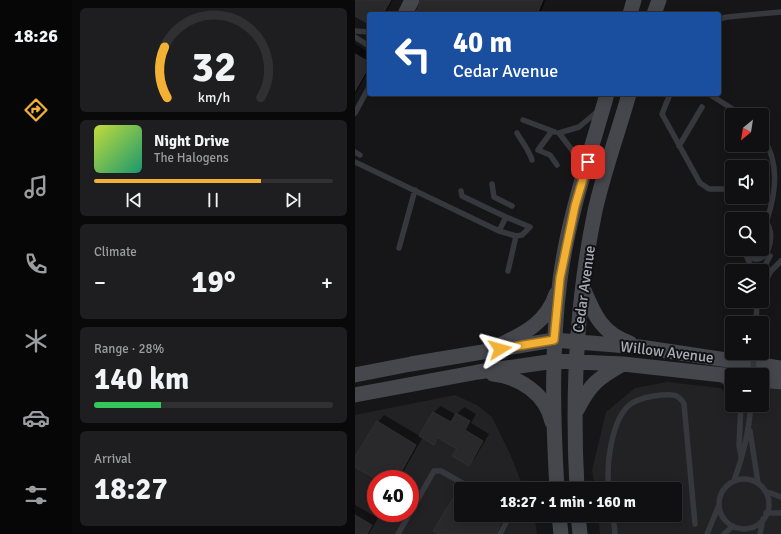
<!DOCTYPE html>
<html lang="en">
<head>
<meta charset="utf-8">
<style>
	:root { --surface:#101012; --page:#1e1e20; --text:#f1f3f6; --muted:#9c9d9f; --line:#303032; --accent:#f2b134 }
	body { margin:0; font-family:Signika,sans-serif; background:var(--page); color:var(--text); height:100vh; display:flex; flex-direction:column; font-size:15px; white-space:nowrap }
	* { box-sizing:border-box; margin:0 }
	p { font-size:13px; color:var(--muted) }
	.icon { flex:none; width:22px; height:22px; fill:none; stroke:currentColor; stroke-width:2; stroke-linecap:round; stroke-linejoin:round }
	.map { position:relative; flex:1; overflow:hidden }
	.drawer { display:flex; flex-direction:column; gap:8px; padding:8px; background:#09090a; width:283px }
	.drawer>* { flex:none }
	.guide { position:absolute; left:12px; top:12px; width:354px; height:84px; border-radius:4px; box-shadow:0 2px 10px #0003,0 0 0 1px var(--line); background:#1a4fa0; color:#fff; overflow:hidden }
	.needle { width:26px; rotate:210deg }
	.fabs { position:absolute; left:370px; top:108px; display:grid; gap:8px }
	.fabs a { display:grid; place-items:center; width:44px; height:44px; border-radius:4px; background:var(--surface); box-shadow:0 2px 10px #0003,0 0 0 1px var(--line); font-size:20px }
	.speed { position:absolute; left:12px; top:470px; display:flex; gap:8px; font-size:20px; font-weight:700; text-align:center }
	.speed>* { display:grid; place-content:center; width:52px; height:52px; border-radius:50%; background:var(--surface); box-shadow:0 2px 10px #0003,0 0 0 1px var(--line); line-height:1 }
	.speed .limit { border:6px solid #d22; background:#fff; color:#111 }
	.pin { position:absolute; display:grid; place-items:center; width:34px; height:34px; color:#fff; margin:-17px; border-radius:8px; box-shadow:0 2px 6px #0006 }
	.me { position:absolute; width:44px; margin:-22px; rotate:82deg; stroke-linejoin:round; filter:drop-shadow(0 0 3px #0008) }
	.turn { display:flex; align-items:center; gap:14px; height:84px; padding:0 20px; font-size:18px }
	.turn .icon { width:52px; height:52px; stroke-width:2.5 }
	.turn b { display:block; font-size:28px; line-height:34px }
	.big { font-size:30px; font-weight:700; line-height:1.1 }
	.drawer .widget { flex:1; display:flex; flex-direction:column; justify-content:center; gap:6px; min-width:0; padding:0 14px; border-radius:6px; background:var(--page) }
	.drawer .dial { align-items:center; gap:0 }
	.dial svg { height:104px; overflow:visible; fill:none; stroke:var(--line); stroke-width:7; stroke-linecap:round; text-anchor:middle }
	.dial text { fill:var(--text); stroke:none }
	.song { display:flex; align-items:center; gap:12px }
	.cover { width:48px; height:48px; border-radius:6px; background:linear-gradient(135deg,hsl(70 70% 55%),hsl(160 70% 35%)) }
	.played { height:4px; border-radius:2px; background:linear-gradient(90deg,var(--accent) 70%,var(--line) 70%) }
	.keys { display:flex; justify-content:space-around; direction:ltr }
	.heat { display:flex; justify-content:space-between; align-items:center; font-size:22px; direction:ltr }
	.charge { height:6px; border-radius:3px; background:linear-gradient(90deg,#34c759 28%,var(--line) 0) }
	.trip { position:absolute; left:99px; top:482px; width:228px; height:40px; border-radius:4px; background:var(--surface); box-shadow:0 2px 10px #0003,0 0 0 1px var(--line); font-weight:700; line-height:40px; text-align:center }
	main { display:flex; flex:1; min-height:0 }
	.tabs { display:flex; flex-direction:column; width:72px; justify-content:space-around; align-items:center; background:#060607; color:var(--muted) }
	.tabs .icon { width:28px; height:28px }
	.tabs .current { color:var(--accent) }
	.tabs b { font-size:18px; color:var(--text) }
	.map>svg:first-child { display:block }
</style>
</head>
<body>
<main>
<nav class="tabs">
<b>18:26</b>
<svg class="icon current" aria-label="directions" viewBox="0 0 24 24"><path d="M12 3l9 9-9 9-9-9zM9 14v-3h6M13 9l2 2-2 2"/></svg>
<svg class="icon" aria-label="music" viewBox="0 0 24 24"><path d="M9 18V5l10-2v13"/><circle cx="6" cy="18" r="3"/><circle cx="16" cy="16" r="3"/></svg>
<svg class="icon" aria-label="phone" viewBox="0 0 24 24"><path d="M5 4h4l2 5-3 2q2 4 5 5l2-3 5 2v4C11 20 4 13 5 4z"/></svg>
<svg class="icon" aria-label="climate" viewBox="0 0 24 24"><path d="M12 3v18M4 7l16 10M4 17L20 7"/></svg>
<svg class="icon" aria-label="car" viewBox="0 0 24 24"><path d="M5 17H2v-5l4-1 3-4h7l3 4 3 1v5h-3M9 17h6M6 11h13"/><circle cx="7" cy="17" r="2"/><circle cx="17" cy="17" r="2"/></svg>
<svg class="icon" aria-label="filters" viewBox="0 0 24 24"><path d="M4 7h16M4 17h16"/><circle cx="9" cy="7" r="2"/><circle cx="15" cy="17" r="2"/></svg>
</nav>
<section class="drawer">
<div class="widget dial"><svg viewBox="0 0 100 80">
<path d="M14 69A42 42 0 1 1 86 69"/>
<path d="M14 69A42 42 0 0 1 12 30" stroke="#f2b134"/>
<text x="50" y="56" font-size="32" font-weight="700">32</text>
<text x="50" y="72" font-size="11">km/h</text>
</svg></div>
<div class="widget">
<div class="song"><i class="cover"></i><div><b>Night Drive</b><p>The Halogens</p></div></div>
<div class="played"></div>
<div class="keys"><svg class="icon" aria-label="previous" viewBox="0 0 24 24"><path d="M18 5L8 12l10 7zM5 5v14"/></svg><svg class="icon" aria-label="pause" viewBox="0 0 24 24"><path d="M8 5v14M16 5v14"/></svg><svg class="icon" aria-label="next" viewBox="0 0 24 24"><path d="M6 5l10 7-10 7zM19 5v14"/></svg></div>
</div>
<div class="widget"><p>Climate</p>
<div class="heat"><a>−</a><b class="big">19°</b><a>+</a></div>
</div>
<div class="widget"><p>Range · 28%</p><b class="big">140 km</b><div class="charge"></div></div>
<div class="widget"><p>Arrival</p><b class="big">18:27</b></div>
</section>
<div class="map">
<svg width="426" height="534" viewBox="0 0 426 534">
	<rect width="100%" height="100%" fill="#161618"/>
	<path fill="#222225" fill-rule="evenodd" d="M312,382L365,388L373,393L377,400V405H408L410,387L426,390V534H245L243,515H320V489H240L237,470L251,412L280,388Z
		M100,395L122,405L137,417L156,456L169,489H106V515H179L182,534H0V415ZM21,479H55V513H21Z"/>
	<path fill="#0007" d="M0,0H38L30,14H14V23L0,15Z
		M67,0H191L185,14H60Z
		M0,44L14,52V69L0,95Z
		M86,406L101,415L109,407L121,414L116,423L134,434L120,458L114,464L103,449L85,438L79,444L68,437L44,479H23L0,466V459L23,422L29,415L65,436L79,412Z
		M112,481L125,489H106V515H152L142,534H86L80,530L105,488Z
		M0,505L23,518L14,534H0Z"/>
	<path fill="#29292c" stroke="#303034" d="M0,0H36L28,14H14V24L0,16Z
		M66,0H188L182,14H60Z
		M0,54L14,62V66L0,91Z
		M78,412L96,422L101,413L115,421L110,430L128,441L114,466L97,456L102,449L83,438L79,445L64,436Z
		M22,421L61,445L42,479H21L0,467V457Z
		M105,487L106,515H150L141,534H84L78,531Z
		M0,515L17,525L12,534H0Z"/>
	<g fill="none" stroke-linecap="round" stroke-linejoin="round">
		<path stroke="#37383d" stroke-width="5.5" d="M364,19L372,17L426,12
			M0,31L14,32
			M0,37L14,46
			M315,94L307,114L345,183L354,189H377
			M354,94L387,115
			M0,113L14,87
			M168,120L200,132
			M197,131L183,150L195,155L202,165
			M162,133C167,142 174,150 177,160
			M407,136C425,162 421,192 412,220
			M324,146L347,107
			M0,152L5,155
			M0,162L144,231L161,236L167,235L175,227L151,217L144,231
			M226,170L217,150L204,133L224,127L243,111
			M137,184L139,197L157,206
			M407,190H410
			M106,191L107,196L151,217
			M44,248L60,190
			M387,249C411,281 426,228 407,219
			M391,255L398,271
			M153,271L161,236
			M407,271L415,256
			M407,288L416,271L426,261
			M401,323L402,301
			M366,379L377,388
			M386,405L384,445L386,456
			M395,431L403,483
			M364 504a25 25 0 1 1 50 0a25 25 0 1 1-50 0Z
			M379,481C388,456 394,432 396,405
			M254,489C251,466 256,417 277,403C286,398 296,396 306,395C317,394 324,394 329,404L340,524
			M410,491L426,497
			M411,513H426
			M258,515L260,534
			M43,534L79,471H86L118,489
			M145,534L155,515
			M352,534L364,505
			M369,534L378,526
			M405,534L408,519"/>
		<path stroke="#45474d" stroke-width="15" d="M50,14L57,0
			M275,14L279,0
			M299,14L304,0
			M228,288C239,314 246,333 275,343
			M145,345C170,333 192,322 201,294
			M138,374C165,377 191,394 197,422
			M0,375L56,364L199,340L285,347L426,368
			M407,380L426,382
			M0,395L123,372L200,361L268,364L377,376
			M222,410C235,384 243,378 268,364
			M202,489C198,420 196,349 205,280C213,217 235,155 252,94
			M222,489C217,396 221,302 240,211C249,171 263,133 274,94
			M204,515L206,534
			M223,515L225,534"/>
		<path stroke="#37383d" stroke-width="5.5" d="M398,375L399,353"/>
	</g>
	<g fill="none" stroke-linecap="round" stroke-linejoin="round">
		<g stroke="#9d7322" stroke-width="10">
			<path id="route" d="M145,349L199,340L205,278L220,206L233,162"/>
		</g>
		<use href="#route" stroke="#f2b134" stroke-width="7"/>
	</g>
	<g text-anchor="middle" stroke-width="4" stroke-linejoin="round" paint-order="stroke">
		<g font-size="15" fill="#a8adb8" stroke="#111113">
			<text transform="translate(229 289) rotate(-82)" y="5">Cedar Avenue</text>
			<text transform="translate(312 352) rotate(7)" y="5">Willow Avenue</text>
		</g>
	</g>
</svg>
<div class="fabs">
<a><svg class="needle" viewBox="-14 -14 28 28"><path d="M0-13l5 13h-10z" fill="#e53935"/><path d="M0 13l5-13h-10z" fill="#9c9d9f"/></svg></a>
<a><svg class="icon" aria-label="sound" viewBox="0 0 24 24"><path d="M4 9h4l5-4v14l-5-4H4zM17 9q2 3 0 6"/></svg></a>
<a><svg class="icon" aria-label="search" viewBox="0 0 24 24"><circle cx="10" cy="10" r="6"/><path d="M15 15l6 6"/></svg></a>
<a><svg class="icon" aria-label="layers" viewBox="0 0 24 24"><path d="M12 4l9 5-9 5-9-5zM3 14l9 5 9-5"/></svg></a>
<a>+</a>
<a>−</a>
</div>
<div class="speed"><div class="limit">40</div></div>
<div class="pin" style="left:233px;top:162px;background:#d93025"><svg class="icon" aria-label="arrive" viewBox="0 0 24 24"><path d="M6 21V4h12l-3 4 3 4H6"/></svg></div>
<svg class="me" style="left:145px;top:349px" viewBox="-20 -20 40 40"><path d="M0-17L14 15 0 8-14 15z" fill="#f2b134" stroke="#fff" stroke-width="4"/></svg>
<div class="trip">18:27 · 1 min · 160 m</div>
<div class="guide">
<div class="turn"><svg class="icon" aria-label="left" viewBox="0 0 24 24"><path d="M17 20v-9H6M10 6l-5 5 5 5"/></svg><div><b>40 m</b>Cedar Avenue</div></div>
</div>
</div>
</main>
</body>
</html>
